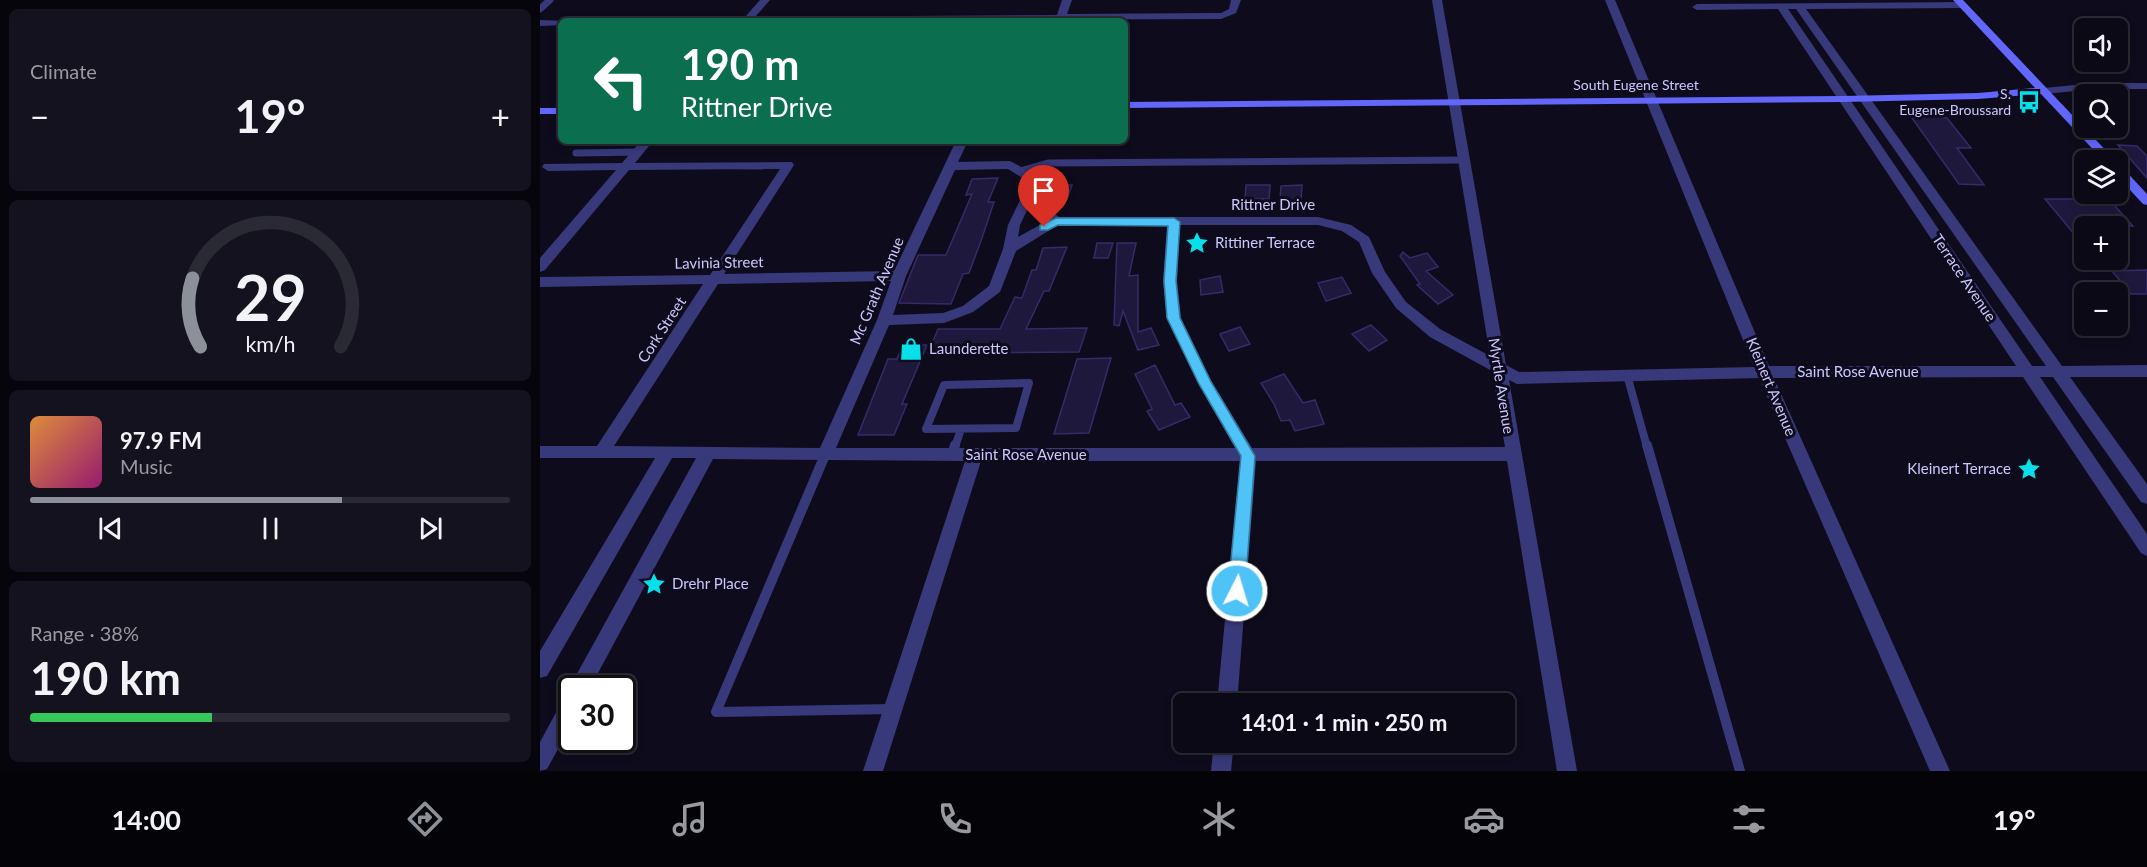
<!DOCTYPE html>
<html lang="en">
<head>
<meta charset="utf-8">
<style>
	:root { --surface:#0a0915; --page:#13121e; --text:#f1f3f6; --muted:#999aa0; --line:#2a2a34; --accent:#8c9099 }
	body { margin:0; font-family:Lato,sans-serif; background:var(--page); color:var(--text); height:100vh; display:flex; flex-direction:column; font-size:22px; white-space:nowrap }
	* { box-sizing:border-box; margin:0 }
	p { font-size:20px; color:var(--muted) }
	.icon { flex:none; width:33px; height:33px; fill:none; stroke:currentColor; stroke-width:2; stroke-linecap:round; stroke-linejoin:round }
	.map { position:relative; flex:1; overflow:hidden }
	.side { display:flex; flex-direction:column; gap:9px; padding:9px; background:#06050c; width:540px }
	.side>* { flex:none }
	.guide { position:absolute; left:18px; top:18px; width:570px; height:126px; border-radius:9px; box-shadow:0 3px 9px #0003,0 0 0 2px var(--line); background:#0b6e4f; color:#fff; overflow:hidden }
	.controls { position:absolute; left:1534px; top:18px; display:grid; gap:12px }
	.controls a { display:grid; place-items:center; width:54px; height:54px; border-radius:9px; background:var(--surface); box-shadow:0 3px 9px #0003,0 0 0 2px var(--line); font-size:30px }
	.speed { position:absolute; left:18px; top:675px; display:flex; gap:12px; font-size:30px; font-weight:700; text-align:center }
	.speed>* { display:grid; place-content:center; width:78px; height:78px; border-radius:50%; background:var(--surface); box-shadow:0 3px 9px #0003,0 0 0 2px var(--line); line-height:1 }
	.speed .limit { border:3px solid #111; border-radius:9px; background:#fff; color:#111 }
	.pin { position:absolute; display:grid; place-items:center; width:51px; height:51px; color:#fff; margin:-62px -26px; border-radius:50% 50% 50% 0; rotate:-45deg; box-shadow:0 0 6px #0007 }
	.pin .icon { rotate:45deg }
	.me { position:absolute; width:66px; margin:-33px; rotate:5deg; stroke-linejoin:round; filter:drop-shadow(0 0 4px #0008) }
	.turn { display:flex; align-items:center; gap:21px; height:126px; padding:0 24px; font-size:27px }
	.turn .icon { width:78px; height:78px; stroke-width:2.5 }
	.turn b { display:block; font-size:42px; line-height:51px }
	.big { font-size:45px; font-weight:700; line-height:1.1 }
	.side .card { flex:1; display:flex; flex-direction:column; justify-content:center; gap:9px; min-width:0; padding:0 21px; border-radius:9px; background:var(--page) }
	.side .dial { align-items:center; gap:0 }
	.dial svg { height:156px; overflow:visible; fill:none; stroke:var(--line); stroke-width:7; stroke-linecap:round; text-anchor:middle }
	.dial text { fill:var(--text); stroke:none }
	.song { display:flex; align-items:center; gap:18px }
	.cover { width:72px; height:72px; border-radius:9px; background:linear-gradient(135deg,hsl(30 70% 55%),hsl(320 70% 35%)) }
	.played { height:6px; border-radius:3px; background:linear-gradient(90deg,var(--accent) 65%,var(--line) 65%) }
	.keys { display:flex; justify-content:space-around; direction:ltr }
	.heat { display:flex; justify-content:space-between; align-items:center; font-size:33px; direction:ltr }
	.charge { height:9px; border-radius:4px; background:linear-gradient(90deg,#34c759 38%,var(--line) 0) }
	.trip { position:absolute; left:633px; top:693px; width:342px; height:60px; border-radius:9px; background:var(--surface); box-shadow:0 3px 9px #0003,0 0 0 2px var(--line); font-weight:700; line-height:60px; text-align:center }
	.menu { display:flex; height:96px; justify-content:space-around; align-items:center; background:#040408; color:var(--muted) }
	.menu .icon { width:42px; height:42px }
	.menu .selected { color:var(--accent) }
	.menu b { font-size:27px; color:var(--text) }
	main { display:flex; flex:1; min-height:0 }
	.map>svg:first-child { display:block }
</style>
</head>
<body>
<main>
<section class="side">
<div class="card"><p>Climate</p>
<div class="heat"><a>−</a><b class="big">19°</b><a>+</a></div>
</div>
<div class="card dial"><svg viewBox="0 0 100 80">
<path d="M14 69A42 42 0 1 1 86 69"/>
<path d="M14 69A42 42 0 0 1 10 34" stroke="#8c9099"/>
<text x="50" y="56" font-size="32" font-weight="700">29</text>
<text x="50" y="72" font-size="11">km/h</text>
</svg></div>
<div class="card">
<div class="song"><i class="cover"></i><div><b>97.9 FM</b><p>Music</p></div></div>
<div class="played"></div>
<div class="keys"><svg class="icon" aria-label="previous" viewBox="0 0 24 24"><path d="M18 5L8 12l10 7zM5 5v14"/></svg><svg class="icon" aria-label="pause" viewBox="0 0 24 24"><path d="M8 5v14M16 5v14"/></svg><svg class="icon" aria-label="next" viewBox="0 0 24 24"><path d="M6 5l10 7-10 7zM19 5v14"/></svg></div>
</div>
<div class="card"><p>Range · 38%</p><b class="big">190 km</b><div class="charge"></div></div>
</section>
<div class="map">
<svg width="1607" height="771" viewBox="0 0 1607 771">
	<rect width="100%" height="100%" fill="#0e0c1c"/>
	<path fill="#1e183c" stroke="#342b68" stroke-width="1.5" d="M1379,113H1398L1402,118H1407L1431,148H1417L1444,185L1419,184L1372,118H1383Z
		M1578,145L1597,146L1607,156V178Z
		M458,178L448,202H454L442,238L429,273L423,274L411,304L359,303L378,255H406L432,194L426,195L432,179Z
		M511,185H532L527,199H506Z
		M706,185H730L729,199H705Z
		M762,185L761,200H740L741,186Z
		M1535,195H1565L1593,226H1545V247L1505,199H1539Z
		M557,243H573L568,258H554Z
		M577,243H596L589,276L598,275V332L611,328L619,345L598,350L583,311L579,326L574,325Z
		M527,247L509,291H504L486,329L547,328L539,352L388,353L398,329H460L475,297L482,298L492,270H496L503,248Z
		M863,252L870,258L887,253L898,267L886,271L913,295L898,304L877,285L880,284L860,256Z
		M1607,270V294H1591L1572,271Z
		M680,276L683,292L661,295L660,280Z
		M802,277L811,293L786,301L778,283Z
		M831,325L847,340L829,351L812,334Z
		M700,327L710,344L689,351L680,334Z
		M363,345H387L362,404H367L354,435H318L348,359H357Z
		M571,358L549,433L514,434L537,359Z
		M615,365L635,405L641,403L650,417L619,430L607,411L612,409L595,374Z
		M744,374L763,403L775,400L784,424L755,431L750,420L741,421L734,404L721,383Z"/>
	<g fill="none" stroke-linecap="round" stroke-linejoin="round">
		<path stroke="#38397a" stroke-width="7" d="M0,9L10,0
			M36,153L99,152
			M480,171L508,163L924,160"/>
		<path stroke="#38397a" stroke-width="8" d="M1087,375L1107,447
			M489,383L476,428L386,429L404,385Z
			M415,447L421,429"/>
		<path stroke="#38397a" stroke-width="10" d="M1107,445L1200,771
			M285,455L176,712L353,709
			M412,455L415,445"/>
		<path fill="#38397a" fill-rule="evenodd" d="M220,0H230L215,17L517,15L522,0H532L527,14L681,13L689,9L691,0H701L696,13L681,19L119,21L124,18L205,17Z
			M892,0H902L966,365L979,372L1214,367L1065,0H1075L1229,366H1476L1238,9L1157,10L1152,7L1157,4L1423,2L1428,5L1423,8L1266,9L1522,366L1607,365V377H1530L1607,484V504L1601,502L1513,377H1500L1607,534V556L1601,553L1483,377L1234,378L1410,771H1390L1219,378L977,384L969,380L1037,771H1017L967,461H716L697,704H677L700,461H441L343,771H323L425,461L173,459L50,688H32V691L30,688L33,681L156,458H132L7,676L0,678V651L115,458H0V446H57L163,284L0,287V277L170,275L240,169L89,170L5,270L0,272V258L76,170L8,171L2,167L4,164L82,163L101,141H113L95,163L252,162L254,165L184,274L354,271L416,141H428L418,162L470,161L491,172L498,201L519,217H778L811,225L829,237L845,272L866,302L900,329L950,356ZM1248,9H1256L1506,366H1492ZM468,169L481,177L483,194L468,225L463,249L449,286L423,306L403,313L353,315L366,276L415,170ZM489,206L507,221L478,237L480,225ZM518,225H627L623,281L627,318L659,384L695,448H296L349,325L404,323L433,312L460,292L476,251ZM640,225H778L802,231L819,242L832,273L856,308L890,337L952,371L965,447L712,448L672,382L641,318L637,281ZM351,281L337,320L280,448L74,446L178,284Z
			M0,20L25,21H21V25L0,26Z
			M1556,83H1607V89H1556L1504,94L1499,91L1504,88Z
			M32,693V724L7,769L0,771V742L25,696Z
			M674,742H694L691,771H671Z"/>
		<path fill="#6266fb" fill-rule="evenodd" d="M1413,0H1423L1575,160H1563L1501,94L1438,99L1303,102L585,108V102L1303,96L1438,93L1495,88Z
			M0,108H21V114H0Z
			M1578,166L1582,167L1607,194V205L1603,204L1578,177Z"/>
	</g>
	<path fill="#4fc3f7" stroke="#337fa1" stroke-width="1.5" d="M516,218H634L640,222L636,281L640,318L671,382L715,456L705,591L702,596L697,598L691,596L688,591L701,456L659,384L627,318L624,281L628,226L518,225L508,230H500V225Z"/>
	<defs>
		<g id="bus-bare" transform="scale(1.8)"><path d="M-5-6H5V4H4V6H2V4H-2V6H-4V4H-5ZM-3.5-4V0h7V-4ZM-3.5 1.2v1.5H-2V1.2ZM2 1.2v1.5H3.5V1.2Z" fill="#06e0eb" stroke="#0e0c1c" stroke-width="2.5" paint-order="stroke"/></g>
		<g id="sight-bare" transform="scale(1.8)"><path d="M0-6L1.8-2.2L6-1.7L2.9 1.2L3.7 5.4L0 3.3L-3.7 5.4L-2.9 1.2L-6-1.7L-1.8-2.2Z" fill="#06e0eb" stroke="#0e0c1c" stroke-width="2.5" paint-order="stroke"/></g>
		<g id="shop-bare" transform="scale(1.8)"><path d="M-5-2.5h2.3a2.7 3.5 0 0 1 5.4 0H5L5.5 6h-11ZM-1.5-2.5h3a1.5 2.3 0 0 0-3 0Z" fill="#06e0eb" stroke="#0e0c1c" stroke-width="2.5" paint-order="stroke"/></g>
	</defs>
	<g fill-rule="evenodd">
		<use href="#bus-bare" x="1489" y="102"/>
		<use href="#sight-bare" x="657" y="243"/>
		<use href="#shop-bare" x="371" y="349"/>
		<use href="#sight-bare" x="1489" y="469"/>
		<use href="#sight-bare" x="114" y="584"/>
	</g>
	<g text-anchor="middle" stroke-width="6" stroke-linejoin="round" paint-order="stroke">
		<g font-size="14" fill="#cbc8fe" stroke="#0e0c1c">
			<text x="1096" y="90">South Eugene Street</text>
		</g>
		<g font-size="14" fill="#cbc8fe" stroke="#0e0c1c" text-anchor="end">
			<text x="1471" y="99">S.<tspan x="1471" dy="16">Eugene-Broussard</tspan></text>
		</g>
		<g font-size="15" fill="#cbc8fe" stroke="#0e0c1c">
			<text x="733" y="210">Rittner Drive</text>
			<text transform="translate(179 263) rotate(-1)" y="5">Lavinia Street</text>
			<text transform="translate(1424 278) rotate(56)" y="5">Terrace Avenue</text>
			<text transform="translate(337 291) rotate(-67)" y="5">Mc Grath Avenue</text>
			<text transform="translate(122 330) rotate(-57)" y="5">Cork Street</text>
			<text x="1318" y="377">Saint Rose Avenue</text>
			<text transform="translate(961 386) rotate(81)" y="5">Myrtle Avenue</text>
			<text transform="translate(1231 387) rotate(67)" y="5">Kleinert Avenue</text>
			<text x="486" y="460">Saint Rose Avenue</text>
		</g>
		<g font-size="15" fill="#cbc8fe" stroke="#0e0c1c" text-anchor="start">
			<text x="675" y="248">Rittiner Terrace</text>
			<text x="389" y="354">Launderette</text>
			<text x="1471" y="474" text-anchor="end">Kleinert Terrace</text>
			<text x="132" y="589">Drehr Place</text>
		</g>
	</g>
</svg>
<div class="controls">
<a><svg class="icon" aria-label="sound" viewBox="0 0 24 24"><path d="M4 9h4l5-4v14l-5-4H4zM17 9q2 3 0 6"/></svg></a>
<a><svg class="icon" aria-label="search" viewBox="0 0 24 24"><circle cx="10" cy="10" r="6"/><path d="M15 15l6 6"/></svg></a>
<a><svg class="icon" aria-label="layers" viewBox="0 0 24 24"><path d="M12 4l9 5-9 5-9-5zM3 14l9 5 9-5"/></svg></a>
<a>+</a>
<a>−</a>
</div>
<div class="speed"><div class="limit">30</div></div>
<div class="pin" style="left:504px;top:227px;background:#d93025"><svg class="icon" aria-label="arrive" viewBox="0 0 24 24"><path d="M6 21V4h12l-3 4 3 4H6"/></svg></div>
<svg class="me" style="left:697px;top:591px" viewBox="-20 -20 40 40"><circle r="17" fill="#4fc3f7" stroke="#fff" stroke-width="3"/><path d="M0-11L8 9 0 5-8 9z" fill="#fff"/></svg>
<div class="trip">14:01 · 1 min · 250 m</div>
<div class="guide">
<div class="turn"><svg class="icon" aria-label="left" viewBox="0 0 24 24"><path d="M17 20v-9H6M10 6l-5 5 5 5"/></svg><div><b>190 m</b>Rittner Drive</div></div>
</div>
</div>
</main>
<nav class="menu">
<b>14:00</b>
<svg class="icon selected" aria-label="directions" viewBox="0 0 24 24"><path d="M12 3l9 9-9 9-9-9zM9 14v-3h6M13 9l2 2-2 2"/></svg>
<svg class="icon" aria-label="music" viewBox="0 0 24 24"><path d="M9 18V5l10-2v13"/><circle cx="6" cy="18" r="3"/><circle cx="16" cy="16" r="3"/></svg>
<svg class="icon" aria-label="phone" viewBox="0 0 24 24"><path d="M5 4h4l2 5-3 2q2 4 5 5l2-3 5 2v4C11 20 4 13 5 4z"/></svg>
<svg class="icon" aria-label="climate" viewBox="0 0 24 24"><path d="M12 3v18M4 7l16 10M4 17L20 7"/></svg>
<svg class="icon" aria-label="car" viewBox="0 0 24 24"><path d="M5 17H2v-5l4-1 3-4h7l3 4 3 1v5h-3M9 17h6M6 11h13"/><circle cx="7" cy="17" r="2"/><circle cx="17" cy="17" r="2"/></svg>
<svg class="icon" aria-label="filters" viewBox="0 0 24 24"><path d="M4 7h16M4 17h16"/><circle cx="9" cy="7" r="2"/><circle cx="15" cy="17" r="2"/></svg>
<b>19°</b>
</nav>
</body>
</html>
